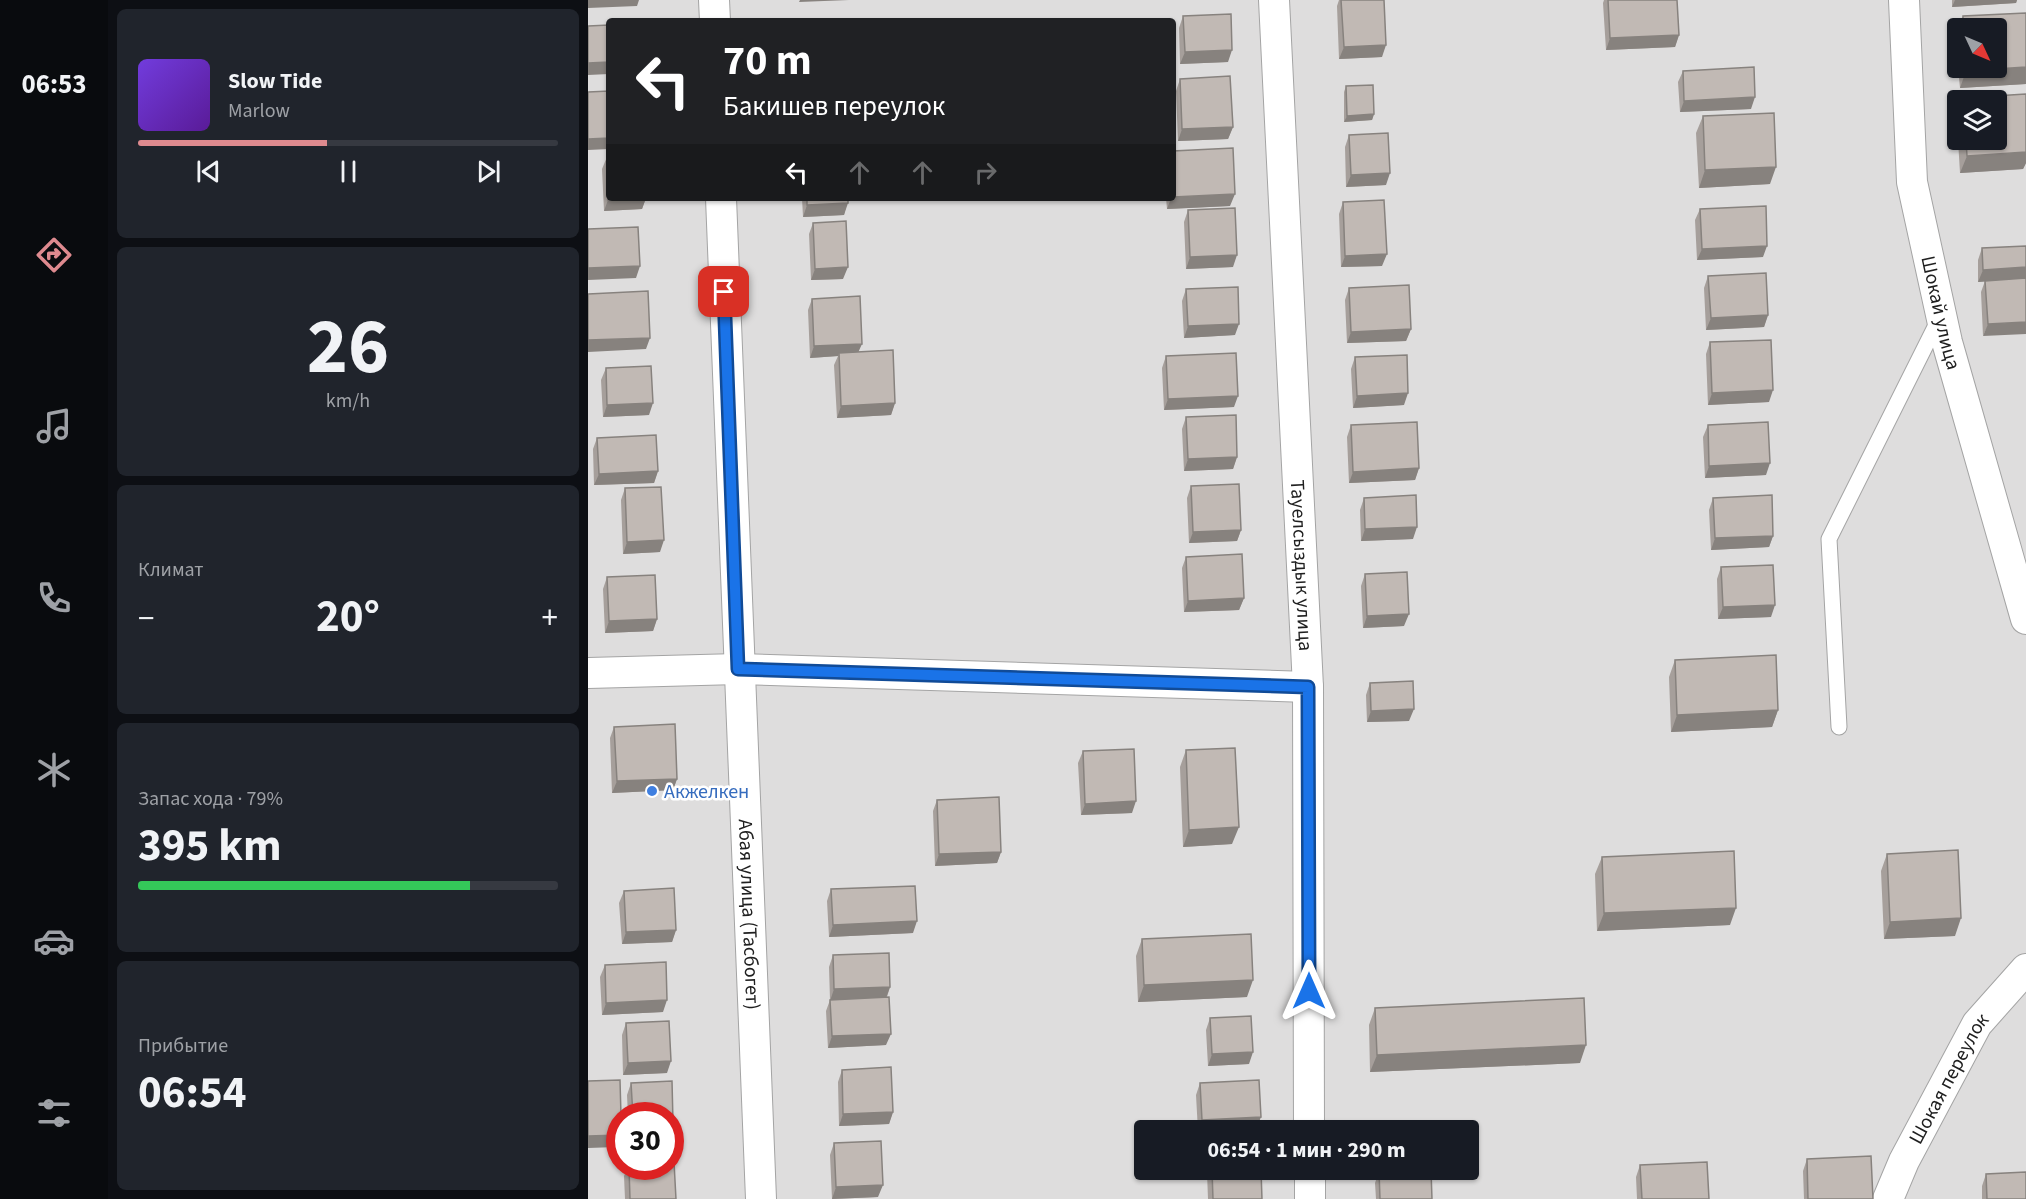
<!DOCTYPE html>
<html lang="ru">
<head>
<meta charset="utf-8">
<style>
	:root { --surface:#171b24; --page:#20242c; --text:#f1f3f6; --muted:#9ea1a6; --line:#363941; --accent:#de8a8f }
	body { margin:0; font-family:"Source Sans 3",sans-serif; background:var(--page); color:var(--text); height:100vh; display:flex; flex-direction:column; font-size:22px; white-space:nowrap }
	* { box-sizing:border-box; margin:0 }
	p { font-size:20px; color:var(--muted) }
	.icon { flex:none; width:33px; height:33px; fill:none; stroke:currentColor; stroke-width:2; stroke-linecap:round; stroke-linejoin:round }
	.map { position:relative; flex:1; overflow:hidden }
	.side { display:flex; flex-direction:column; gap:9px; padding:9px; background:#0d0f14; width:480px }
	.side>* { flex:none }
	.banner { position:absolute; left:18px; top:18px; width:570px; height:183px; border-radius:6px; box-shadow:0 2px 4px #0004; background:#202124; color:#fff; overflow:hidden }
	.needle { width:39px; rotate:134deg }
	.fabs { position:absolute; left:1359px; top:18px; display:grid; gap:12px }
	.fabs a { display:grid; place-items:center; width:60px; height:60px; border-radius:6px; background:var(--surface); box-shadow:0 2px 4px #0004; font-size:30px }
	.speed { position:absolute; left:18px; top:1102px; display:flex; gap:12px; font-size:30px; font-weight:700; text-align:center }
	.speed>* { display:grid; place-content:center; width:78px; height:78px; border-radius:50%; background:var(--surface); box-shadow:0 2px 4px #0004; line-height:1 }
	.speed .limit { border:9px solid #d22; background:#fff; color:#111 }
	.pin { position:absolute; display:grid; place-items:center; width:51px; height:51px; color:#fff; margin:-26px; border-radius:12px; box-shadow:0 3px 9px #0006 }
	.me { position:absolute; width:66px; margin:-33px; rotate:0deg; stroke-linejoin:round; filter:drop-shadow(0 0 4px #0008) }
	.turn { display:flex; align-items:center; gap:21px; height:126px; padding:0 18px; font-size:27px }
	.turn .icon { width:78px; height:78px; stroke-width:2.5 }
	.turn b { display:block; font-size:42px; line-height:51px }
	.lanes { display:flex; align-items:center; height:57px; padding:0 18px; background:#0003; justify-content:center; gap:30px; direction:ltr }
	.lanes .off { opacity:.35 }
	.big { font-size:45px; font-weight:700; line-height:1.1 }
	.side .card { flex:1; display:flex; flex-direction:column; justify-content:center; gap:9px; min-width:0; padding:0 21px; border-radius:9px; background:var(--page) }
	.side .dial { align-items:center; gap:0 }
	.dial b { font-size:78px; line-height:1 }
	.song { display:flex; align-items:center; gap:18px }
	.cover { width:72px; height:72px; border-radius:9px; background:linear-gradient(135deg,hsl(260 70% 55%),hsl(270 70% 35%)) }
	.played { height:6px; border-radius:3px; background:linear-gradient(90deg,var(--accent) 45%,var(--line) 45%) }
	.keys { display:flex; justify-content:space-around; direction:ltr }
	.heat { display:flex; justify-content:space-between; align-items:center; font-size:33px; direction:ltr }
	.charge { height:9px; border-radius:4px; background:linear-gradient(90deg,#34c759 79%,var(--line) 0) }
	.trip { position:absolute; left:546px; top:1120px; width:345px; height:60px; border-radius:6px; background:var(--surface); box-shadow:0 2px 4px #0004; font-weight:700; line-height:60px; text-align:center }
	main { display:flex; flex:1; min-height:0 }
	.menu { display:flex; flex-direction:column; width:108px; justify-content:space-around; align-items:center; background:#090b0e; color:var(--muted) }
	.menu .icon { width:42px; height:42px }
	.menu .selected { color:var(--accent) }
	.menu b { font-size:27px; color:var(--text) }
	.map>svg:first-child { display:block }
</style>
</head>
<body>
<main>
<nav class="menu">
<b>06:53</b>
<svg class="icon selected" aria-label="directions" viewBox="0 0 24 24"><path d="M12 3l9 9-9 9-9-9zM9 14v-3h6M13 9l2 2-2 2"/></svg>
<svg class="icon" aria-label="music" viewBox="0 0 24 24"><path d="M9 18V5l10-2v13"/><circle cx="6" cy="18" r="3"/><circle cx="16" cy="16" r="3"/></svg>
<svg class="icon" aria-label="phone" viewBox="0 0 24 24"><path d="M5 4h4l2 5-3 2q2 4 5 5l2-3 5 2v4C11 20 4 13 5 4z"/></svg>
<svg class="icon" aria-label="climate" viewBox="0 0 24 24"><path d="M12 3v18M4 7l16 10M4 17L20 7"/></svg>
<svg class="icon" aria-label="car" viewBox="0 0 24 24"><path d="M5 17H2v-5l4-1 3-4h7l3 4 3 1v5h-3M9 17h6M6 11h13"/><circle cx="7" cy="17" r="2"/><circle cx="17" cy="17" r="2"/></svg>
<svg class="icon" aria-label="filters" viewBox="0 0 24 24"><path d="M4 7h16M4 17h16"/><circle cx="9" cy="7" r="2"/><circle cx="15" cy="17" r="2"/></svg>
</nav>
<section class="side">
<div class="card">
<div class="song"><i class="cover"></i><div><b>Slow Tide</b><p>Marlow</p></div></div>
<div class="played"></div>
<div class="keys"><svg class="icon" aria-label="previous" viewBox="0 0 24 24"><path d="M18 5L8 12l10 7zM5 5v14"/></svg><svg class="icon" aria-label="pause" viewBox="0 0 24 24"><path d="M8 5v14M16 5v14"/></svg><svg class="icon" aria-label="next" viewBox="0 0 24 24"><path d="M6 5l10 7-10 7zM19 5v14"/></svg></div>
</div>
<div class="card dial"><b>26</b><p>km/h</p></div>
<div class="card"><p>Климат</p>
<div class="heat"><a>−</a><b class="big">20°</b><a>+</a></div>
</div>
<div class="card"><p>Запас хода · 79%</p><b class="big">395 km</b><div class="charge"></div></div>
<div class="card"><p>Прибытие</p><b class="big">06:54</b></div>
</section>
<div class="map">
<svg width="1438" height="1199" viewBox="0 0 1438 1199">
	<rect width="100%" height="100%" fill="#f0ede7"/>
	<path fill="#dedddd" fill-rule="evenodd" d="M0,0H1438V1199H0ZM21,21H585V198H21ZM1370,28H1408V68H1370ZM1370,100H1408V140H1370ZM32,1116H82V1167H32ZM556,1131H880V1170H556Z"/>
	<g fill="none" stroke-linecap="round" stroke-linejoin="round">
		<g stroke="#a4a4a4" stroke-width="17">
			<path id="lane" d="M1251,727L1241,539L1351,319"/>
		</g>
		<g stroke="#a4a4a4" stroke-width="32">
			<g id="street">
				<path d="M126,0L127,21"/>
				<path id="s1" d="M686,0L720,687L721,1131"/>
				<path id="s2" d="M1316,0L1324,182L1359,342L1438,619"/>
				<path id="s3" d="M133,198L173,1199"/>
				<path d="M0,673L150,669L720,687"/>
				<path d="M722,1170V1199"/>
				<path id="s4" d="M1300,1199L1316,1161L1389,1024L1438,969"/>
			</g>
		</g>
		<use href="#lane" stroke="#fff" stroke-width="15"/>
		<use href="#street" stroke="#fff" stroke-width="30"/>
	</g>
	<path fill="#a69f9b" d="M751,0H796L794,57L751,59L749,6Z
		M1016,0H1089L1091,35L1087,47L1018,50L1015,3Z
		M1364,0H1429L1428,3L1364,7Z
		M1438,13V84L1372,88L1370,68H1408V28H1370L1375,16Z
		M595,16L640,62L592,64L591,28Z
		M1095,71L1163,109L1092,112L1090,82Z
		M592,79L645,127L640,139L590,141L588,91Z
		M758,86L786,114L784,120L756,122V92Z
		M1438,94V163L1435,169L1372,173L1370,140H1408V100H1374L1375,98Z
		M1115,116L1182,184L1111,188L1108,133Z
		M761,135L798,185L758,187L757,147Z
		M19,157L21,198H58L54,209L16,211L14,169Z
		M214,198H260L256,215L215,217Z
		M578,198H585L642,206L579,209Z
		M755,202L794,266L753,267L751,214Z
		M1112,209L1175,257L1109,260L1107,220Z
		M600,210L645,267L598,269L596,222Z
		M225,223L255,279L223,280L221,234Z
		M1438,246L1395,336L1393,292L1397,281L1390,282V260L1394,248Z
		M1120,276L1180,315L1176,327L1118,330L1116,288Z
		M761,288L823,329L818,341L759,343L757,300Z
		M598,289L647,335L596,338L594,301Z
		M224,299L271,352L307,403L303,415L249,418L246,365L250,356L222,358L220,310Z
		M1122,342L1181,402L1120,405L1118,354Z
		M578,356L646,407L576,410L574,368Z
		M767,357L816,405L765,408L763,369Z
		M18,368L61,415L15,417L13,380Z
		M598,417L649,457L645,469L596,471L594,429Z
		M763,425L831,468L827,480L761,483L759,437Z
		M1120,425L1178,475L1117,478L1115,437Z
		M9,438L70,471L66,483L6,485L5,449Z
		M603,486L653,530L649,541L601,543L599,498Z
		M37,488L72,552L35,554L33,500Z
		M776,498L825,539L773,541L772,510Z
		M1125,498L1185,536L1181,547L1123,550L1121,510Z
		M598,557L656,598L651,610L596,612L594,568Z
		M1133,567L1183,617L1130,619L1129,579Z
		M777,574L816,626L775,628L773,586Z
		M19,577L69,619L65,631L17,633L15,589Z
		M1087,660L1190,710L1184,727L1083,732L1081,677Z
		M782,683L821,721L779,722L778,695Z
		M26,727L89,779L85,790L24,793L22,738Z
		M598,750L644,844L595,847L592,767Z
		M495,751L544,813L493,815L490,763Z
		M349,800L413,852L409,863L347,866L345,811Z
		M1299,854L1367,936L1296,939L1293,871Z
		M1014,857L1142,925L1009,931L1007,874Z
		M243,889L325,933L241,937L239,901Z
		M36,891L88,930L84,942L34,944L31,903Z
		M554,939L659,997L550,1002L548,956Z
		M245,955L302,987L299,997L298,1045L240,1048L238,1011L242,1000L241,967Z
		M17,965L75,1012L14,1015L12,977Z
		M787,1008L992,1063L782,1072L781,1025Z
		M622,1018L661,1064L620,1066L618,1030Z
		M38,1023L79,1073L35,1075L34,1035Z
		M254,1070L305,1112L301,1124L251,1126L250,1082Z
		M84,1081L85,1122L82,1129V1116H40L39,1095L43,1083Z
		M612,1083L668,1129L610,1131L608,1095Z
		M246,1143L290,1197L244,1199L242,1155Z
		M1219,1159L1285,1199H1216L1215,1171Z
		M1052,1165L1121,1199H1049L1048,1177Z
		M40,1167H82L88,1199H37L36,1176Z
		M620,1170H673L674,1199H620L619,1173Z
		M791,1171L844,1199H788L787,1183Z
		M1398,1174L1438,1199H1394V1186Z"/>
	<path fill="#87827e" d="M0,0H51L49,6L0,8Z
		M212,0H261L211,2Z
		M1367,0H1429L1428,3L1364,7Z
		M1091,35L1087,47L1018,50L1022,38Z
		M798,45L794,57L751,59L756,47Z
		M644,50L640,62L592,64L597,52Z
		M21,62V74L0,75V63Z
		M1438,67V84L1372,88L1378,71Z
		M1167,97L1163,109L1092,112L1096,101Z
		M786,114L784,120L756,122L759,116Z
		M645,127L640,139L590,141L594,129Z
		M21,138V149L0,150V139Z
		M1438,152V163L1435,169L1372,173L1379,156Z
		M1188,167L1182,184L1111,188L1117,170Z
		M802,173L798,185L758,187L763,175Z
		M647,194L642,206L579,209L583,198H585V197Z
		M58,198L54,209L16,211L20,200Z
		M260,203L256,215L215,217L219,205Z
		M1179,246L1175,257L1109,260L1114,249Z
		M799,254L794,266L753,267L757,256Z
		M649,255L645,267L598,269L602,257Z
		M52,266L48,278L0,280V268Z
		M260,267L255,279L223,280L227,269Z
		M1438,267V279L1390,282L1395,270Z
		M1180,315L1176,327L1118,330L1123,318Z
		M1438,322V334L1395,336L1400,324Z
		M651,324L647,335L596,338L600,326Z
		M823,329L818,341L759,343L763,332Z
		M62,338L58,349L0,352V340Z
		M274,344L269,355L251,353L250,356L222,358L226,346Z
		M1185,390L1181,402L1120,405L1124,393Z
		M820,393L816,405L765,408L769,396Z
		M650,396L646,407L576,410L580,399Z
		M65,403L61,415L15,417L19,405Z
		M307,403L303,415L249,418L253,406Z
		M649,457L645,469L596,471L600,459Z
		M1182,463L1178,475L1117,478L1121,466Z
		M831,468L827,480L761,483L765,472Z
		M70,471L66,483L6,485L11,474Z
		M829,527L825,539L773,541L777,529Z
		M653,530L649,541L601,543L605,532Z
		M1185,536L1181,547L1123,550L1127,538Z
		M76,540L72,552L35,554L39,542Z
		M656,598L651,610L596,612L600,601Z
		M1187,605L1183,617L1130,619L1135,607Z
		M821,614L816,626L775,628L779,616Z
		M69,619L65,631L17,633L21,621Z
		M826,709L821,721L779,722L783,711Z
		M1190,710L1184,727L1083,732L1089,715Z
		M89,779L85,790L24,793L29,781Z
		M548,801L544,813L493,815L497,804Z
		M651,827L644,844L595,847L601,830Z
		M413,852L409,863L347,866L351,854Z
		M1148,908L1142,925L1009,931L1016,913Z
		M1373,918L1367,936L1296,939L1302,922Z
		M329,921L325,933L241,937L245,925Z
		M88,930L84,942L34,944L38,932Z
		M665,980L659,997L550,1002L556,985Z
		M302,987L298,998L242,1001L246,989Z
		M79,1000L75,1012L14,1015L18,1003Z
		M303,1034L298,1045L240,1048L244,1036Z
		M998,1045L992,1063L782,1072L789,1055Z
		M665,1052L661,1064L620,1066L624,1054Z
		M83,1061L79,1073L35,1075L40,1063Z
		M305,1112L301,1124L251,1126L255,1114Z
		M673,1117L668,1129L610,1131L614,1120Z
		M32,1135V1141L29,1147L0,1148V1136Z
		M295,1185L290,1197L244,1199L248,1187Z"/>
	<path fill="#c1b9b4" stroke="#87827e" stroke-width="1.5" d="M753,0H796L798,45L756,47Z
		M1020,0H1089L1091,35L1022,38Z
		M1438,13V67L1378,71V68H1408V28H1375V16Z
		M643,14L644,50L597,52L595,16Z
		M21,25V62L0,63V26Z
		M1166,67L1167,97L1096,101L1095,71Z
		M642,76L645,127L594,129L592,79Z
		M785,85L786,114L759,116L758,86Z
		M21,91V138L0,139V92Z
		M1438,94V152L1379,156L1378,140H1408V100H1375V98Z
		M1186,113L1188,167L1117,170L1115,116Z
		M800,133L802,173L763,175L761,135Z
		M645,148L647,194L585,197V151Z
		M19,157H21V198H50L20,200Z
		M219,198H260V203L219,205Z
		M796,200L799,254L757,256L755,202Z
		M1178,206L1179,246L1114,249L1112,209Z
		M647,208L649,255L602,257L600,210Z
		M258,221L260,267L227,269L225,223Z
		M50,227L52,266L0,268V229Z
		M1438,246V267L1395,270L1394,248Z
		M1178,273L1180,315L1123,318L1120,276Z
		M1438,278V322L1400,324L1397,281Z
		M821,285L823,329L763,332L761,288Z
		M650,287L651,324L600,326L598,289Z
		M60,291L62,338L0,340V294Z
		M272,296L274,344L226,346L224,299Z
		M1183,340L1185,390L1124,393L1122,342Z
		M305,350L307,403L253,406L251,353Z
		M648,353L650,396L580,399L578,356Z
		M819,355L820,393L769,396L767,357Z
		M63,366L65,403L19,405L18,368Z
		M648,415L649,457L600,459L598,417Z
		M829,422L831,468L765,472L763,425Z
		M1180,422L1182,463L1121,466L1120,425Z
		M68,435L70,471L11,474L9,438Z
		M651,484L653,530L605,532L603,486Z
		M73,487L76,540L39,542L37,488Z
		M828,495L829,527L777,529L776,498Z
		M1184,495L1185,536L1127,538L1125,498Z
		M654,554L656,598L600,601L598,557Z
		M1185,565L1187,605L1135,607L1133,567Z
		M819,572L821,614L779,616L777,574Z
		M67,575L69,619L21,621L19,577Z
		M1188,655L1190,710L1089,715L1087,660Z
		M825,681L826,709L783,711L782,683Z
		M87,724L89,779L29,781L26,727Z
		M647,748L651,827L601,830L598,750Z
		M546,749L548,801L497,804L495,751Z
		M411,797L413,852L351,854L349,800Z
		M1370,850L1373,918L1302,922L1299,854Z
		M1146,851L1148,908L1016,913L1014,857Z
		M327,886L329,921L245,925L243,889Z
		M86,888L88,930L38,932L36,891Z
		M663,934L665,980L556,985L554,939Z
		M301,953L302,987L246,989L245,955Z
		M78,962L79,1000L18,1003L17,965Z
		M301,997L303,1034L244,1036L242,1000Z
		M996,998L998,1045L789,1055L787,1008Z
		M663,1016L665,1052L624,1054L622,1018Z
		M81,1021L83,1061L40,1063L38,1023Z
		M303,1067L305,1112L255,1114L254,1070Z
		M32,1080L33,1116H32V1135L0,1136V1081Z
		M671,1080L673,1117L614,1120L612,1083Z
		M84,1081L85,1122H82V1116H45L43,1083Z
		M293,1141L295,1185L248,1187L246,1143Z
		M1283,1156L1285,1199H1220L1219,1159Z
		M82,1162H86L88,1199H42L41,1167H82Z
		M1119,1162L1121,1199H1054L1052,1165Z
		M624,1170H673L674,1199H625Z
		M819,1170H843L844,1199H792L791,1171Z
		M1438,1172V1199H1399L1398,1174Z"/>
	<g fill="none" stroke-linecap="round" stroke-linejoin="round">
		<g stroke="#114b97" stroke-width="15">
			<path id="route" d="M136,292L150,669L720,687L721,991"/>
		</g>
		<use href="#route" stroke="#1a73e8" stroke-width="10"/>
	</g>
	<circle fill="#3f7fe0" stroke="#fff" stroke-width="2" cx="64" cy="791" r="6"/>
	<g text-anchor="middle" stroke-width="5" stroke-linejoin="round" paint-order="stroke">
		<g font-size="20" fill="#202020" stroke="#fff">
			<text dy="7" stroke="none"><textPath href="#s2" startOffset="316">Шокай улица</textPath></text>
			<text dy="7" stroke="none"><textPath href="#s1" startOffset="566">Тауелсыздык улица</textPath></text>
			<text dy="7" stroke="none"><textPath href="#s3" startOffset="717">Абая улица (Тасбогет)</textPath></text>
			<text dy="7" stroke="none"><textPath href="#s4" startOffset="135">Шокая переулок</textPath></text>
		</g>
		<g font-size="20" fill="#366cbe" stroke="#fff" text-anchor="start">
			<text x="76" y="798">Акжелкен</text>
		</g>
	</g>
</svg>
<div class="fabs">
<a><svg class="needle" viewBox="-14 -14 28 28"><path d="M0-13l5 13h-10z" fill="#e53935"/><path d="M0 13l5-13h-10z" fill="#9ea1a6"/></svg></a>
<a><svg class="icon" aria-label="layers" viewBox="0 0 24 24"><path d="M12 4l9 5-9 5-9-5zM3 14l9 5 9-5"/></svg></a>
</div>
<div class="speed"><div class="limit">30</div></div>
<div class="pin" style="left:136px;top:292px;background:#d93025"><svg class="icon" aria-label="arrive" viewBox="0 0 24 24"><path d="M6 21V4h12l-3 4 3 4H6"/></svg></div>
<svg class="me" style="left:721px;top:991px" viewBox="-20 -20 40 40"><path d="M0-17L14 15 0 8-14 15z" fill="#1a73e8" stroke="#fff" stroke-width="4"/></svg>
<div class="trip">06:54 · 1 мин · 290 m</div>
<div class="banner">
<div class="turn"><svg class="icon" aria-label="left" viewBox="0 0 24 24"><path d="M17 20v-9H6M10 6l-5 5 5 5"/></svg><div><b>70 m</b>Бакишев переулок</div></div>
<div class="lanes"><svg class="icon" aria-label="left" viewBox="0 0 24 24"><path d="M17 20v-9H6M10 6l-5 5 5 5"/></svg><svg class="icon off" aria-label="ahead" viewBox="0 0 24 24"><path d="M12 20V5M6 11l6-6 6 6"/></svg><svg class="icon off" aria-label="ahead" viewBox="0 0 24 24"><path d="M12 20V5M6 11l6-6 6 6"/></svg><svg class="icon off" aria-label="right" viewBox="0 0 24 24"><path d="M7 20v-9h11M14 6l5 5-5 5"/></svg></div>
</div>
</div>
</main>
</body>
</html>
